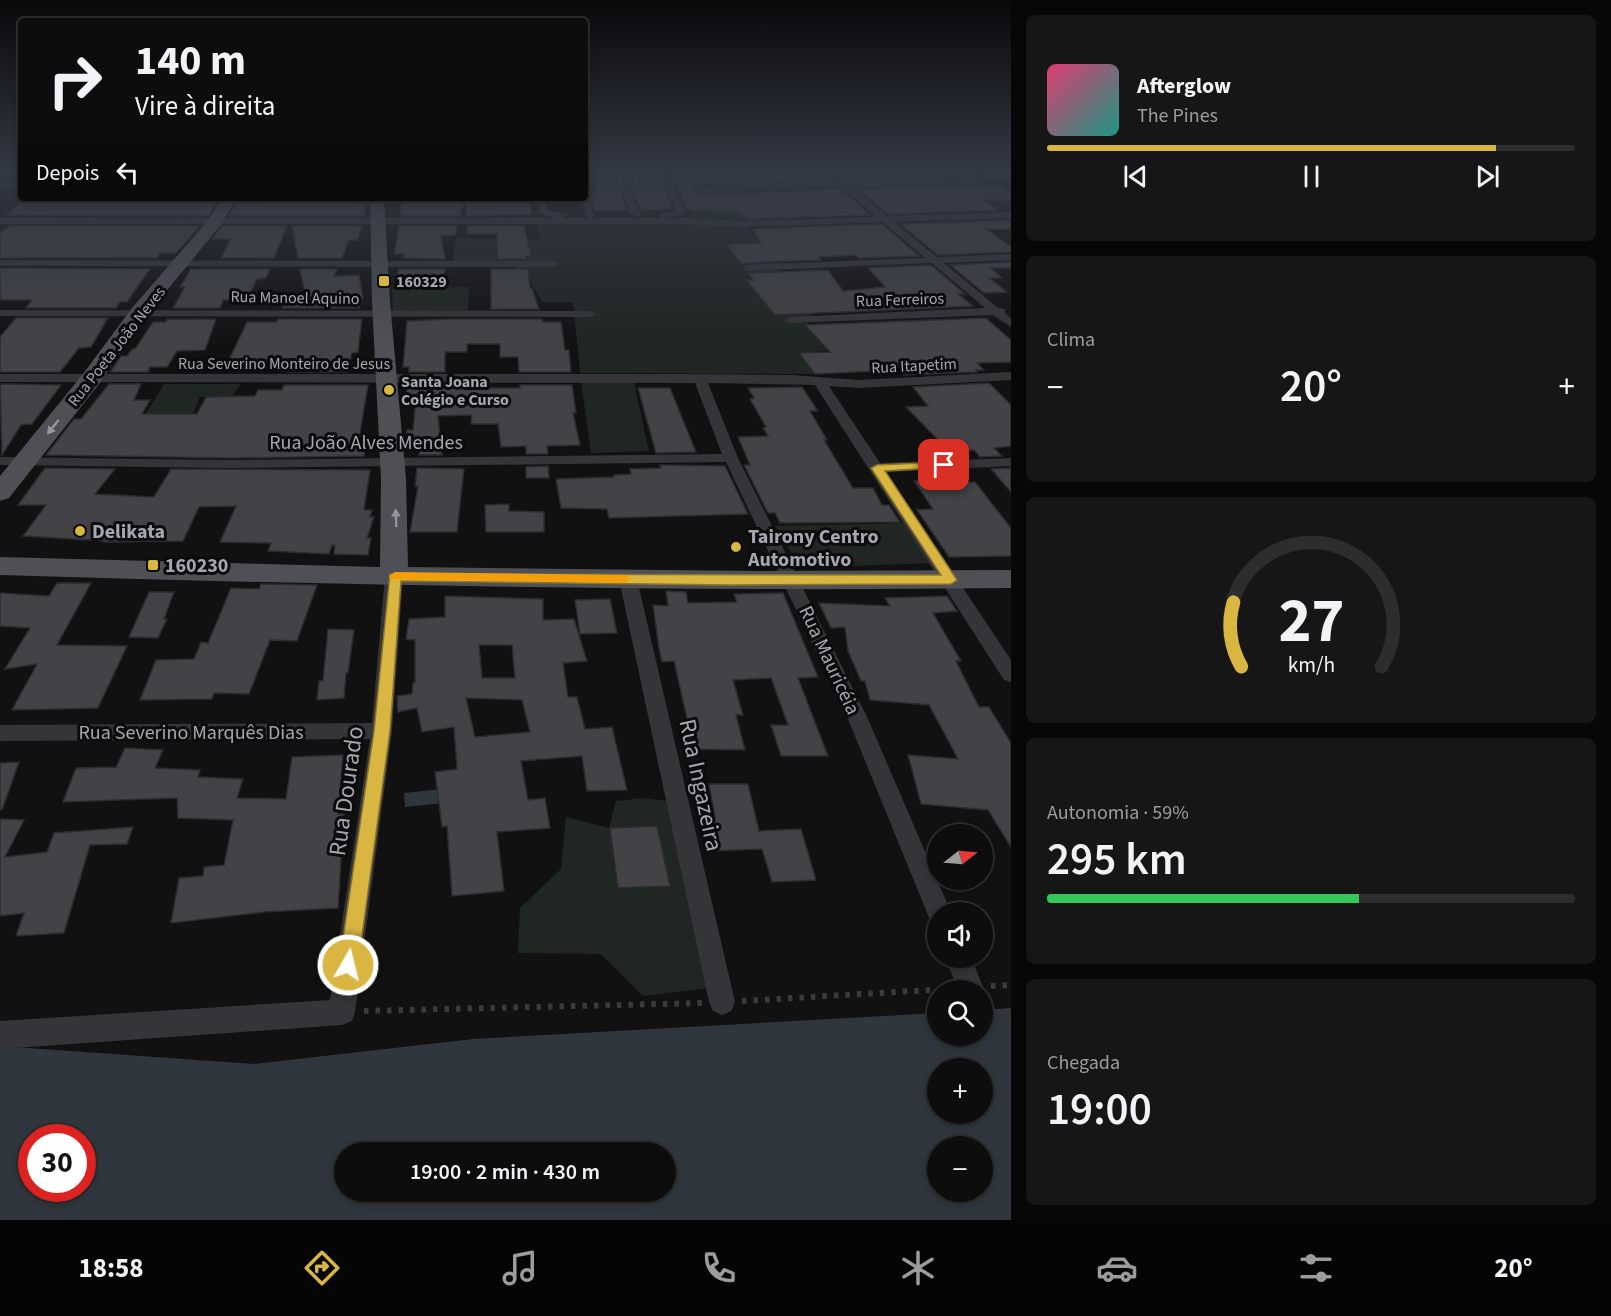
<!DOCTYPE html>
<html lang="pt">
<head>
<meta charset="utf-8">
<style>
	:root { --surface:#0d0d0e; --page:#161617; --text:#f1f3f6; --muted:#9a9c9e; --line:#2d2d2e; --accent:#d9b642 }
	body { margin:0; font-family:"Source Sans 3",sans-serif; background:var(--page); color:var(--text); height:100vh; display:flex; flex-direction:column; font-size:22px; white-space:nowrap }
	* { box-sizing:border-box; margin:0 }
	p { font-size:20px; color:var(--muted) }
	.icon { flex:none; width:33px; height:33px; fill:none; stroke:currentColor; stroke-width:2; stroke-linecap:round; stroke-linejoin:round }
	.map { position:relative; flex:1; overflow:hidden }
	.panel { display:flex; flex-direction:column; gap:15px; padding:15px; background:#070708; width:600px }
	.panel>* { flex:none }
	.guide { position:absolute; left:18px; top:18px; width:570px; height:183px; border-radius:6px; box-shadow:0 3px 9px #0003,0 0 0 2px var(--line); background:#0d0d0e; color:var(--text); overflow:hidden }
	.needle { width:39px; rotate:73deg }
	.buttons { position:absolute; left:927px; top:824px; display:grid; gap:12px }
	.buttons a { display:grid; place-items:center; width:66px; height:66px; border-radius:50%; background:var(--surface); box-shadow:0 3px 9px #0003,0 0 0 2px var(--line); font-size:30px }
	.speed { position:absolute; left:18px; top:1124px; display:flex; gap:12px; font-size:30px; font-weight:700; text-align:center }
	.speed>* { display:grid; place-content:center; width:78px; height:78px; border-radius:50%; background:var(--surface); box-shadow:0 3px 9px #0003,0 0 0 2px var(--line); line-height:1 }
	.speed .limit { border:9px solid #d22; background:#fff; color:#111 }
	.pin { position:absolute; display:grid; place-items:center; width:51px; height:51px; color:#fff; margin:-26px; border-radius:12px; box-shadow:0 3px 9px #0006 }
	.me { position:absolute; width:66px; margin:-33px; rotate:8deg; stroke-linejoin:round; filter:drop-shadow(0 0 4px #0008) }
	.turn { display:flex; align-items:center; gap:21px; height:126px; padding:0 18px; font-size:27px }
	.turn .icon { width:78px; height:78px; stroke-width:2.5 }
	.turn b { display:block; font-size:42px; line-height:51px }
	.then { display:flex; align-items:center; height:57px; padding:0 18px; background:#0003; gap:12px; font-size:22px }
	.big { font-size:45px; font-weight:600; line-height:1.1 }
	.panel .widget { flex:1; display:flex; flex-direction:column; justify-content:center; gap:9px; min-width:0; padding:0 21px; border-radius:9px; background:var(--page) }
	.panel .dial { align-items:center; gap:0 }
	.dial svg { height:156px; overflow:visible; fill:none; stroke:var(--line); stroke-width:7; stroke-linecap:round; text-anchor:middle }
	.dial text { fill:var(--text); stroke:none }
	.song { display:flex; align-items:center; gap:18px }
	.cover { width:72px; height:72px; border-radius:9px; background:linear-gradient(135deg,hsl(340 70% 55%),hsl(170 70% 35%)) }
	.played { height:6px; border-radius:3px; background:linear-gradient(90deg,var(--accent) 85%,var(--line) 85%) }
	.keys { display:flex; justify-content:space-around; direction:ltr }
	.heat { display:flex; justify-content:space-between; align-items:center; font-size:33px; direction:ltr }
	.charge { height:9px; border-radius:4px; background:linear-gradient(90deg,#34c759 59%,var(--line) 0) }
	.trip { position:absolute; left:334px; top:1142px; width:342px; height:60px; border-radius:30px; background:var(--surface); box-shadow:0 3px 9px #0003,0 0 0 2px var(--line); font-weight:600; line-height:60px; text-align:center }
	.tab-bar { display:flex; height:96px; justify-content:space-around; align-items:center; background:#050506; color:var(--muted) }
	.tab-bar .icon { width:42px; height:42px }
	.tab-bar .current { color:var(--accent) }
	.tab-bar b { font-size:27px; color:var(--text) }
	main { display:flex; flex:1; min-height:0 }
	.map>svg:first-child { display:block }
</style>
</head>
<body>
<main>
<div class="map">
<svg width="1011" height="1220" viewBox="0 0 1011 1220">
	<rect width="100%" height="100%" fill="#111112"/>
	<path fill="#202621" d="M750,190L762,207L746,208L759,221L692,218L680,193Z
		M700,223L748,227L781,264L741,266L744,271L781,269L817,322H808L811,331L832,350L799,353L815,374L580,373L573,302H542L529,279H515L516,261H453L456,238L540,240L537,224Z
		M469,287L468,312L393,313L392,289Z
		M581,381L634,382L649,451L591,453Z
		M164,384H241L231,397H200L193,413H168L142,455L120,456Z
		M908,523L933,563L800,568L775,526Z
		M644,798L667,801L710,988L643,996L601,954L518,953L520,908L561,869L566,817L609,828L616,801Z"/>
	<path fill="#30363d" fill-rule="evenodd" d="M442,789L444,803L405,807L404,793Z
		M1011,1008V1220H0V1046L254,1064L473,1039L937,1013L938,1035H982L983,1010ZM938,1068H982V1113H938ZM32,1137H82V1188H32ZM938,1146H982V1191H938ZM345,1152H666V1191H345Z"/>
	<path fill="#434347" stroke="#2c2b2e" stroke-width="1.5" fill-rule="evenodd" d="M595,173H620L626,188L621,194L627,210L595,211L591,197L586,193H596Z
		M632,173H659L673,209L641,210L633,192L628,188L635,187Z
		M969,173L985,175L847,180L838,176L834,180L699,184L694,187V191L699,194L841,189L870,215L747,219L741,213L687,210L672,174Z
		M998,185L1011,194V200H984L998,210L888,214L858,189Z
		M27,198H219L209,216L6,215Z
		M265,198H359L358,203H365V213L364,216H229L236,203H262Z
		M402,198H465L460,216H400Z
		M466,198H530L531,214L467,216Z
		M1011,220V229H986L1011,247V252L938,255L900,224Z
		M882,224L919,256L859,258L856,255L819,257L821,260L746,263L742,265L726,244L761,243L752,229Z
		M10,226H200L176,253H160L157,258H0V233Z
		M222,226H287L274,258H221L231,239H212Z
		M292,226H362L358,240H349L342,258H298Z
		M399,226H457L455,235L441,236L445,259L403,258L405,254H394Z
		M467,226H524L531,255L526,256V259H497V234H467Z
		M1011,262V268H991L1002,278H989L1007,292L984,293L950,265Z
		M931,265L965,294H958L973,306L775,315L746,280H753L748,273L828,270L843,291L885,287L868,268Z
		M0,268L150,269L127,302H120L116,308H26L32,300H0Z
		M191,269H270L266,278L257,279L247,300H223L220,308H173L185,287H180Z
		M300,269H337L334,276L359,275L363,298L359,308H282L287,298H306Z
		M399,269H445L443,277H435L434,286H398L400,276H396Z
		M491,269H528L530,288H532L539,309H491Z
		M16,318H108L91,347L79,348L60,372H0V337Z
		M986,318L1011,340V362L977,363L984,370H976L977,372L903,375L898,370L815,374L799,353L830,352L805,325Z
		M168,319H216L205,350L177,351L167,367H150L148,372H110L121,356H127L132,349H135L153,322H165Z
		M278,319H362L358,352L352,353L347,372H289L293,360L246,359L244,364H227L247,322H276Z
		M449,319H542L543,322H561L565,350H569L571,372H519L518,357H500V344H467V352H445V372H409V367H403L407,321Z
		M989,383L1011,405V446L994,448L1002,456L980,457L974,450L962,451L954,443L942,444L906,407L928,406L913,387Z
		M0,384L61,385L32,424L21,425L2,455Z
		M109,384H141L134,400H150L142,414H197L206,397L255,396L258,390H282L284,385H368L360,433H366L364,456L230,458L46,455L74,419H81Z
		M407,385H479V388H520V385H572L576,413H573L580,445L547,446L548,454H526V446L501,447L498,424H471L472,415L438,416L442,455H419L420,446L407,447V430H413L416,399L406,400Z
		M802,387L818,411H810L827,440H824L853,488H873L882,505H889L900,522L780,523L775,513H768L744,465H750L738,437L768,436L763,428L766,427L750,399L754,398L748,388Z
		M638,388H670L696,452L656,453Z
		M660,465L725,466L748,514L609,518L607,509L561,508L556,479L614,477V475L631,474L630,469L661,468Z
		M548,466L549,478H526V467Z
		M45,468L115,469L95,494L154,497L171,469L370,470L364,510H372L370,517H374L367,538H371L368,555L334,554L335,546L332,545L329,554L268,551L271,543L220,542L236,506L199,507L183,541L104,542L105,541L23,536L46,505H18Z
		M417,468L464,469L457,532H410L418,486H415Z
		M1011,468V492L991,469Z
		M941,480L943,483L975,482L1011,528V556L949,557L917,510L933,509L914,481Z
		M509,504V511L544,512V532H486L485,505Z
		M57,583H91L57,645L127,646L98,708L12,710L37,664L5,669L30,628L0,626V593L49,596Z
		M261,584L317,585L297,641L270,640L249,694L214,693L212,699L140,700L156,660L194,659L201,642L208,643L231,588L259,589Z
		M666,591L686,592L688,603L737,602L734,594L783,593L818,677L798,678L828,756H781L771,725H788L771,678L733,680L743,715H736L745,750L694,749L674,661L662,662L659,648L653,605L668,606Z
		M149,592H174L164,619H167L158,638L129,637Z
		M445,596L543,599V620L574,619L587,661L563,663L568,697H577L585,729L612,727L627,790L587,791L582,756L521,761L528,800L545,798L550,828L497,832L504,891L452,896L447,826L442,827L435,772L457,769L454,727L422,732L417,708L398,712L397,696L412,694L413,683L415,682V640L406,639L409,619L445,617ZM479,645H512L515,678H482ZM466,698L522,700L530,732L475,737Z
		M947,596L957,611L933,613L961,661H956L979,707H989L1011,743V847L988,810L921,804L908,755L958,759L929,705L870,700L865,681H861L848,651L845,627L831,628L819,603L890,606L885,598Z
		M610,599L617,633L580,634L575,600Z
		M328,629L354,630L348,673H346L344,698L317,700L319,681H323Z
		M125,748L163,750L155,768L200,770L198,777L243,779L237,798L286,799L292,757L343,755L338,814H344L338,908L265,912L171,923L179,878L203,876L204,867L224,865L233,820L178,818L177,798L63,802L76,768L116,767Z
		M19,762L2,810L0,809V763Z
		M709,784H748L759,831L801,829L816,880L772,882L762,849L709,851L701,818L715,817Z
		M0,819L24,820L5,857L47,852L54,833L133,827L127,844L90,845L64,933L16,936L24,913L0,916Z
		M657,826L670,886L618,888L610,828Z"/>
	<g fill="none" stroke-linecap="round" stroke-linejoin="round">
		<path stroke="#393a3e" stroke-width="6" stroke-dasharray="4.5 7" stroke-linecap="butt" d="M991,986L1011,985
			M742,1001L947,989
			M364,1011L702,1003"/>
		<path fill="#353539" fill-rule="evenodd" d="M585,173H593L594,184H588Z
			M622,173H630L633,186H627Z
			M661,173H669L686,213L684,215L663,218L658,215L676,211Z
			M1008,177L1011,178V182L852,187L887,216L1011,212V218L894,222L937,257L1011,254V260L944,263L998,308L1005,309V313L1011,318V327L993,315L790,323L784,320L790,317L985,308L932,263L746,271L741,268L746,265L925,258L883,222L747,227L689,224H0V218H587L581,198H585V195L589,198L594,216L591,218H689L747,221L876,217L842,187L699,192L695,189L699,186L836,182V179L839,178L846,182Z
			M0,183H21V189H0Z
			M627,190L631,193L641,215L639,217L631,215L623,193Z
			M538,198H546L547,210L568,215C560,221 548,217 540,213Z
			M0,260L553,261L558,264L553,267L0,266Z
			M0,310L590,311L596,314L590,317L0,316Z
			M1011,372V380L859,388L829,386L880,463L1011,458V466L886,472L1011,660V682L1004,680L815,385L708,383L738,458L868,719L951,912H938V923L930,920L848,719L726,462L230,468L0,465V457L230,460L722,454L695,383L0,382V374H700L792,375L859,380Z
			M394,571L400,572L403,576L392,731L355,1012L352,1021L342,1025L0,1049V1021L330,1000L370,739L0,741V725L372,723L385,576L388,572Z
			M628,574L634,575L637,579L735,1002L731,1011L722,1015L713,1011L709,1002L619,579L622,575Z
			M945,957H971L983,987L982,990H958Z"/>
		<path fill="#4f5055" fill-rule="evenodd" d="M222,198H236L222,223L146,316L99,384L9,498L0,501V476L83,374L132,308L210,218Z
			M370,198H384L390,302L406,479L408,567L758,571L1011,570V588C674,592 337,585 0,575V557L380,567L381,479L372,302Z"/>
	</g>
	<defs><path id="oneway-solid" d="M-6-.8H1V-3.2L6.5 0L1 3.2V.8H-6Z" transform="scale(1.5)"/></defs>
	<g fill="#93969f">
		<use href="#oneway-solid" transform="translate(53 427) rotate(128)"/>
		<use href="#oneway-solid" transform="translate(396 518) rotate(-92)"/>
	</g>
	<linearGradient id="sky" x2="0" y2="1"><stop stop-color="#09090a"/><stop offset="0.5" stop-color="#323844"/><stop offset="1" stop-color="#323844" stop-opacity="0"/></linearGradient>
	<rect width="1011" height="344" fill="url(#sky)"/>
	<path fill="#d9b642" stroke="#8d762b" stroke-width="1.5" d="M944,462L950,465L948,467L885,471L957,580L951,584L730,585L401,581L390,731L358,965L355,972L348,974L342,972L339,965L374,731L390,574L941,575L871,468L877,465Z"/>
	<path fill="#f59e0b" d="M395,572L625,575L631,579L625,583L390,579L389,576Z"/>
	<g fill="#d9b642" stroke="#0c0c0d" stroke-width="2">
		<rect x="378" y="275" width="12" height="12" rx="3"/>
		<circle cx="389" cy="390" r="6"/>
		<circle cx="80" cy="531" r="6"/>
		<circle cx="736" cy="547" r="6"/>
		<rect x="147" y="559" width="12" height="12" rx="3"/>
	</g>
	<g text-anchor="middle" stroke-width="6" stroke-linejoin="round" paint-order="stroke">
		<g font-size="16" font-weight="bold" fill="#a4a7b1" stroke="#0c0c0d" text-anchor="start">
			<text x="396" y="287">160329</text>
			<text x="401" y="387">Santa Joana<tspan x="401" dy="18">Colégio e Curso</tspan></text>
		</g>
		<g font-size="16" fill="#a4a7b1" stroke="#0c0c0d">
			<text transform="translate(295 297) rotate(1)" y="6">Rua Manoel Aquino</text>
			<text transform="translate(900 299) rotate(-2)" y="6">Rua Ferreiros</text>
			<text transform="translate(116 346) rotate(-52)" y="6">Rua Poeta João Neves</text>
			<text x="284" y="369">Rua Severino Monteiro de Jesus</text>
			<text transform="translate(914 365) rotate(-3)" y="6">Rua Itapetim</text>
		</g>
		<g font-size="20" fill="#a4a7b1" stroke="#0c0c0d">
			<text x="366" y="449">Rua João Alves Mendes</text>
			<text transform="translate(830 660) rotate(65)" y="7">Rua Mauricéia</text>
			<text x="191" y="739">Rua Severino Marquês Dias</text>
		</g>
		<g font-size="20" font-weight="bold" fill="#a4a7b1" stroke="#0c0c0d" text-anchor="start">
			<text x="92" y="538">Delikata</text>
			<text x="748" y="543">Tairony Centro<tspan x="748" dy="23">Automotivo</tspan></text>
			<text x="165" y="572">160230</text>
		</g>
		<g font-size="24" fill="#a4a7b1" stroke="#0c0c0d">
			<text transform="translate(701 785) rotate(78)" y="8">Rua Ingazeira</text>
			<text transform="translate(346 791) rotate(-82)" y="8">Rua Dourado</text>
		</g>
	</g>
</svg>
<div class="buttons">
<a><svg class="needle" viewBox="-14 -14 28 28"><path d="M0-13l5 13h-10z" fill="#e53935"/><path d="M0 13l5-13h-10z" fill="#9a9c9e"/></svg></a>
<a><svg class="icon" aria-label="sound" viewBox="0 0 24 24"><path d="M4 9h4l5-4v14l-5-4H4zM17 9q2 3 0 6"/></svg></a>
<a><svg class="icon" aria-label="search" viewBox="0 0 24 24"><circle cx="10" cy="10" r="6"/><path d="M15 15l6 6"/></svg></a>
<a>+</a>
<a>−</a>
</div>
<div class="speed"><div class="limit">30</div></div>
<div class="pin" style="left:944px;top:465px;background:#d93025"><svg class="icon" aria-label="arrive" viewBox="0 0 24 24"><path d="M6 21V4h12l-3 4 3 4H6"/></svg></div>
<svg class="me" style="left:348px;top:965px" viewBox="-20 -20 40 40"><circle r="17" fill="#d9b642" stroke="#fff" stroke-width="3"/><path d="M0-11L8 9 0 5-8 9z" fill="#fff"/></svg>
<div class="trip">19:00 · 2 min · 430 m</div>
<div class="guide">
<div class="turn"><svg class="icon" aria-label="right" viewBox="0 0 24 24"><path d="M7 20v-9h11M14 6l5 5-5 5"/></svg><div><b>140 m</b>Vire à direita</div></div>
<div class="then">Depois<svg class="icon" aria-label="left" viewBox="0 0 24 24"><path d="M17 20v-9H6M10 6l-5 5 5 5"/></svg></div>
</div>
</div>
<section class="panel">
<div class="widget">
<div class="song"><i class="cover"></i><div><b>Afterglow</b><p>The Pines</p></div></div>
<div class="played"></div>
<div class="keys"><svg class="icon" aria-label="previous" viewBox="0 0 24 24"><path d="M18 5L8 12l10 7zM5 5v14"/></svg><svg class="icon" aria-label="pause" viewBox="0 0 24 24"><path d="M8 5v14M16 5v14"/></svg><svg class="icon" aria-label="next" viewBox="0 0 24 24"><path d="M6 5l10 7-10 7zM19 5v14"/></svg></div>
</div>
<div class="widget"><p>Clima</p>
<div class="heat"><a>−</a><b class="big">20°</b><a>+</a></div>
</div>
<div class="widget dial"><svg viewBox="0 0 100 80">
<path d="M14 69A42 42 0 1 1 86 69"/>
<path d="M14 69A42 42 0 0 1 10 36" stroke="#d9b642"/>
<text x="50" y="56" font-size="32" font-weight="700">27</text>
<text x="50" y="72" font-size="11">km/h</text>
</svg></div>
<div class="widget"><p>Autonomia · 59%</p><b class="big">295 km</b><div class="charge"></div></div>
<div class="widget"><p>Chegada</p><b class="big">19:00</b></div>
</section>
</main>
<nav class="tab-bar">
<b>18:58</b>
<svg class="icon current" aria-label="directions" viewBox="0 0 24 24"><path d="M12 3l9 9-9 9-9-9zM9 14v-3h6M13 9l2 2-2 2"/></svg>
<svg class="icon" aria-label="music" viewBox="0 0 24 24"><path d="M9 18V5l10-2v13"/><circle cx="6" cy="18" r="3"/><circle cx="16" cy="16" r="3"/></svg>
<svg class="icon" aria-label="phone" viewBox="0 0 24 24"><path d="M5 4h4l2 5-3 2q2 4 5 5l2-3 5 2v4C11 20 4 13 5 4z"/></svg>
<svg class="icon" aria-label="climate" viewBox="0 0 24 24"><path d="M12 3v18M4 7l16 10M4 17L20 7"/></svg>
<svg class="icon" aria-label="car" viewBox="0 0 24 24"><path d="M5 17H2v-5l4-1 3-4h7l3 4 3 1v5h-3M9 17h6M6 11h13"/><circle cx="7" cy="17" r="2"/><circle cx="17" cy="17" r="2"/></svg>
<svg class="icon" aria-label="filters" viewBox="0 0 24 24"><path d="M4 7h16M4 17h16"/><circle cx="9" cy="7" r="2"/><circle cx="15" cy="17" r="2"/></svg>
<b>20°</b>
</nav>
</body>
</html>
